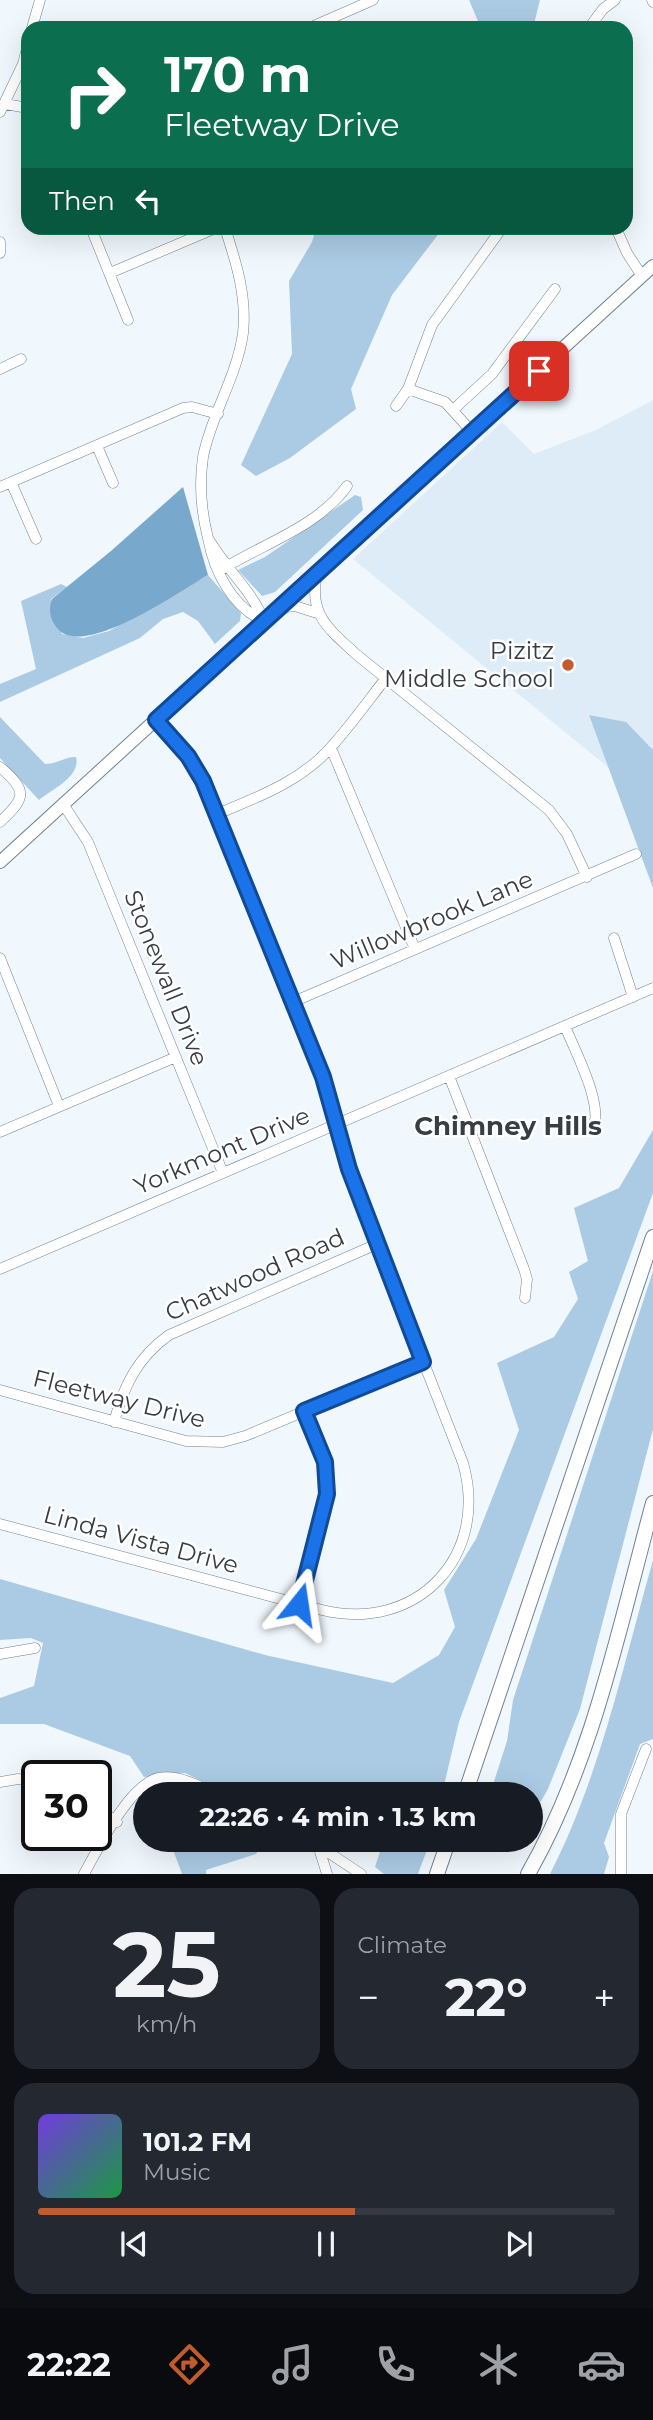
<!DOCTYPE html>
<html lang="en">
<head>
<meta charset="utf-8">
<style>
	:root { --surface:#171b24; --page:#242831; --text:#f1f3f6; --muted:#9ea1a6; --line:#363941; --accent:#c25b2e }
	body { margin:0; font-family:Montserrat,sans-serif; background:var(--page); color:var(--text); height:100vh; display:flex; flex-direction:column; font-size:26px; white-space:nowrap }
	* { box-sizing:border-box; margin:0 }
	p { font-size:23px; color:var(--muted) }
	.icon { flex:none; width:38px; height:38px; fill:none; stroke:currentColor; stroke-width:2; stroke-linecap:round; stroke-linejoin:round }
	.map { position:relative; height:1874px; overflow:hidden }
	.side { display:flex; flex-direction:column; gap:14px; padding:14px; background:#0d0f14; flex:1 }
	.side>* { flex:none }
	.guide { position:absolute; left:21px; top:21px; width:612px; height:214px; border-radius:21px; box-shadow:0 7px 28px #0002; background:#0b6e4f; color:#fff; overflow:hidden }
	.speed { position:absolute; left:21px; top:1760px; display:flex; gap:14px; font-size:35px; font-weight:700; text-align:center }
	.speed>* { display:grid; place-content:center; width:91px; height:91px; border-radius:50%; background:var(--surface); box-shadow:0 7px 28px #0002; line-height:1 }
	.speed .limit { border:4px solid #111; border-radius:10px; background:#fff; color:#111 }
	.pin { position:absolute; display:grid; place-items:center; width:60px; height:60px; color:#fff; margin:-30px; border-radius:14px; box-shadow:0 4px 10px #0006 }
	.me { position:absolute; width:77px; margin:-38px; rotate:15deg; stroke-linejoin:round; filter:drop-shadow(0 0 5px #0008) }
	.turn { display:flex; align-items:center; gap:24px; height:147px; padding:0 28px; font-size:32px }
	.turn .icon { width:91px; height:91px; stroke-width:2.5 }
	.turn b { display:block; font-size:49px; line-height:60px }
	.then { display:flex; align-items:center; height:66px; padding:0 28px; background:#0003; gap:14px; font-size:26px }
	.big { font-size:52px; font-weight:700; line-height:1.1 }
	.side .widget { flex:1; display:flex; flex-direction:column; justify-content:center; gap:10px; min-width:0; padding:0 24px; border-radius:21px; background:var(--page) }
	.side .dial { align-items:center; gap:0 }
	.dial b { font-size:91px; line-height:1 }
	.song { display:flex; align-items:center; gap:21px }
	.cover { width:84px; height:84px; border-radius:10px; background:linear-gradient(135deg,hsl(260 70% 55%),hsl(140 70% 35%)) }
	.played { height:7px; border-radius:4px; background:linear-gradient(90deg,var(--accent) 55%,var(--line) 55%) }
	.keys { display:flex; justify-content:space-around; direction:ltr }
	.heat { display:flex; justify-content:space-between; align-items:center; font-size:38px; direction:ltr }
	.side .tiles { flex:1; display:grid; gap:14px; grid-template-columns:1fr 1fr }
	.widget:last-child { grid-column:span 2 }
	.trip { position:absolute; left:133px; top:1782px; width:410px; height:70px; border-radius:35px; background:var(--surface); box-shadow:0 7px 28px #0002; font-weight:700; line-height:70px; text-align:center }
	.tabs { display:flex; height:112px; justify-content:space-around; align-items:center; background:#090b0e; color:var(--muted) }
	.tabs .icon { width:49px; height:49px }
	.tabs .current { color:var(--accent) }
	.tabs b { font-size:32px; color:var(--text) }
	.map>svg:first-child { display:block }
</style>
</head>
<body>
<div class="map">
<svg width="653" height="1874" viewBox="0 0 653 1874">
	<rect width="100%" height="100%" fill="#f0f7fd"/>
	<path fill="#deecf7" d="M653,400V804L353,559L502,422L534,454L596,430Z"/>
	<path fill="#abcbe4" d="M469,0H540L533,28H481Z
		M316,228H443L392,295L351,389L356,409L290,458L256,476L241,465L292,354L289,281L312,242Z
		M355,495L361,497L363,510L275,592L262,596L238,570L265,557Z
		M208,575L241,613L240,621L215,644L198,621L183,612L163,619L140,638L0,702V684L36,669L21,601L61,584L67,587L51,599L62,634L83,638L109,631Z
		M589,715L626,722L653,750V888Z
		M0,717L45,764C57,764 67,756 76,757C81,777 52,789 39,800L0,758Z
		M653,1130V1193L459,1722L442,1794H229L185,1773L144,1777L130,1756L44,1724H0V1698L34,1686L43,1643L31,1638L0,1640V1579L265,1655L393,1683L439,1655L455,1627L444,1590L476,1539L519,1430L497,1363L554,1337L578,1299L569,1272L588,1261L574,1208L619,1188Z
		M653,1271V1429L580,1709L548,1789L530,1820V1794H490L507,1741L513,1700Z
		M653,1560V1739L640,1744L604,1843L609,1857L604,1874H550C600,1776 623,1666 653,1560Z
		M171,1783L198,1794H152L150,1788Z
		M169,1839H266L256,1854L206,1870V1874H182Z
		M384,1839H431L418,1874H384L375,1867Z"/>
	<path fill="#78a8cc" d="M183,487L208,575C180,591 84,659 58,629C50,619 48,611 52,599L111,551Z"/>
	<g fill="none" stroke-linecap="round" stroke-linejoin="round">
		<g stroke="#72828e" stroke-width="11">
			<path id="minor" d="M652,0L653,2
				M32,28L40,0
				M309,28L373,0
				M589,28L603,9L615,0
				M5,104L28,108
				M0,112L23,64L28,44
				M91,228L128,320
				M616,228L627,253L642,276
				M0,242V253
				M110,273L216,228
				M0,369L21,359
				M408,389L445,402L473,433
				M396,406L408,389L432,325L502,228
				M454,409L492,374L555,289
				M97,446L113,483
				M11,482L36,539
				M0,487L183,408L192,407L218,414
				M208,538C201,511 199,485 203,457C211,415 237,377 243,333C247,296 236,262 225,228
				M208,538C224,567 252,590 264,621C232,607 214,571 208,538Z
				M221,570C262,544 318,527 347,486
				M317,574C308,615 329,629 357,655L549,810L567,834L587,877
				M278,608L295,606L317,613
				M331,748L415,949
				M0,767C28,791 26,798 0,822
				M63,804L88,842L223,1173
				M217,814C258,797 302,781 332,746C351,725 368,701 386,678
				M614,938L633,997
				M0,958L59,1106
				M293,1002L636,854
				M565,1026C575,1052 604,1104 593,1130
				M449,1076L524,1269L527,1279L525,1298
				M0,1132L176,1057
				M0,1269L653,988
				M0,1390L186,1441L223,1442L245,1436L423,1362
				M114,1422C124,1385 138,1357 169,1335L377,1244
				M0,1524L322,1610C416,1633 490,1557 463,1463L359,1197L320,1068L203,781L188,756L156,720
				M299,1604L327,1494L325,1462L304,1411
				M0,1654L35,1648
				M0,1782L18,1779L37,1782
				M96,1808L117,1822
				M308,1839L361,1874
				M318,1845L327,1874
				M84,1874C98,1849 129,1784 159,1778C177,1774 200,1786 216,1794
				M621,1874V1814L646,1749"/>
		</g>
		<g stroke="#72828e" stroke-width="14">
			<path id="major" d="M0,862L653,266"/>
		</g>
		<g stroke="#72828e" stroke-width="16">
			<path id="highway" d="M465,1794L653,1237
				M437,1874L449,1839
				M528,1874C593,1760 619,1628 653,1503"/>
		</g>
		<use href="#minor" stroke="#fff" stroke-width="10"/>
		<use href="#major" stroke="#fff" stroke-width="12"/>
		<use href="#highway" stroke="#fff" stroke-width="14"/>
	</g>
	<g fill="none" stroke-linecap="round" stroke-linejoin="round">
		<g stroke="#114b97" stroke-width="18">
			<path id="route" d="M299,1604L327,1494L325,1462L304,1411L423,1362L349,1169L323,1077L203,781L188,756L156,720L539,371"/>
		</g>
		<use href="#route" stroke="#1a73e8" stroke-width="12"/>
	</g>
	<circle fill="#c25b2e" stroke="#fff" stroke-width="2.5" cx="568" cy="665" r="7"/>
	<g text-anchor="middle" stroke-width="5" stroke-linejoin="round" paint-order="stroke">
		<g font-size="24" fill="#363d43" stroke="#fff" text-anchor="end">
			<text x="554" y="659">Pizitz<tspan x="554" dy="28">Middle School</tspan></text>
		</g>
		<g font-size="24" fill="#363d43" stroke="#fff">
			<text transform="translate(432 920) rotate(-23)" y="8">Willowbrook Lane</text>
			<text transform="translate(166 978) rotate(68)" y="8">Stonewall Drive</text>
			<text transform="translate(222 1151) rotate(-23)" y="8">Yorkmont Drive</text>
			<text transform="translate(255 1275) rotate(-24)" y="8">Chatwood Road</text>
			<text transform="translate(119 1399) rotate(14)" y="8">Fleetway Drive</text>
			<text transform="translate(141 1540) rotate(15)" y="8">Linda Vista Drive</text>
		</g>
		<g font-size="26" font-weight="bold" fill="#363d43" stroke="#fff">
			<text x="508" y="1135">Chimney Hills</text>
		</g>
	</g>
</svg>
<div class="speed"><div class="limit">30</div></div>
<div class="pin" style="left:539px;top:371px;background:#d93025"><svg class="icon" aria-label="arrive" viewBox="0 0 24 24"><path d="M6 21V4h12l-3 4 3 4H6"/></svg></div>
<svg class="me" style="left:299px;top:1604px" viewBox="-20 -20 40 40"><path d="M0-17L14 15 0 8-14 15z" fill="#1a73e8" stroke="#fff" stroke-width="4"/></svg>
<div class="trip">22:26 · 4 min · 1.3 km</div>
<div class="guide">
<div class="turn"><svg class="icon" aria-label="right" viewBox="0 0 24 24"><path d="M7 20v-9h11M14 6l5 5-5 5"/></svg><div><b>170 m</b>Fleetway Drive</div></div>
<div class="then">Then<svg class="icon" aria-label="left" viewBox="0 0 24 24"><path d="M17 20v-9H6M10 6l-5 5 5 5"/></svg></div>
</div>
</div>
<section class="side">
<div class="tiles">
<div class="widget dial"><b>25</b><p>km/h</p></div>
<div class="widget"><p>Climate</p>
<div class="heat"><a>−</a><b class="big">22°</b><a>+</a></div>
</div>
<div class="widget">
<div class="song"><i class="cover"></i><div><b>101.2 FM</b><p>Music</p></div></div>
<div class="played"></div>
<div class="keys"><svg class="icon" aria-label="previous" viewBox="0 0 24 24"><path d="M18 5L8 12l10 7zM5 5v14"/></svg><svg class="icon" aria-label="pause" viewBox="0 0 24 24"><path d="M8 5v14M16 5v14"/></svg><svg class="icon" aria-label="next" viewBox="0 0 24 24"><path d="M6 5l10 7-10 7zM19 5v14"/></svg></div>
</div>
</div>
</section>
<nav class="tabs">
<b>22:22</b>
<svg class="icon current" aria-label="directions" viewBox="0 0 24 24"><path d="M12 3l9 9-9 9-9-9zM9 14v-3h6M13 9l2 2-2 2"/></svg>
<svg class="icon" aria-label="music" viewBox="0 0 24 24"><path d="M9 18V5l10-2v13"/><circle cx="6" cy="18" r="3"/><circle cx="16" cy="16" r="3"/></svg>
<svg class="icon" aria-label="phone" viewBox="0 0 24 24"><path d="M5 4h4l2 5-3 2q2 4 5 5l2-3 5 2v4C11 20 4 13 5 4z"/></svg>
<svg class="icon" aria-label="climate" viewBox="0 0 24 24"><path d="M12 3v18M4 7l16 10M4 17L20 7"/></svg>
<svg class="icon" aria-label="car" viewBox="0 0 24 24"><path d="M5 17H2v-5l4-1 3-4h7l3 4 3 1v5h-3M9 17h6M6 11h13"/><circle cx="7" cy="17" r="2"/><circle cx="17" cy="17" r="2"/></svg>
</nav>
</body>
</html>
